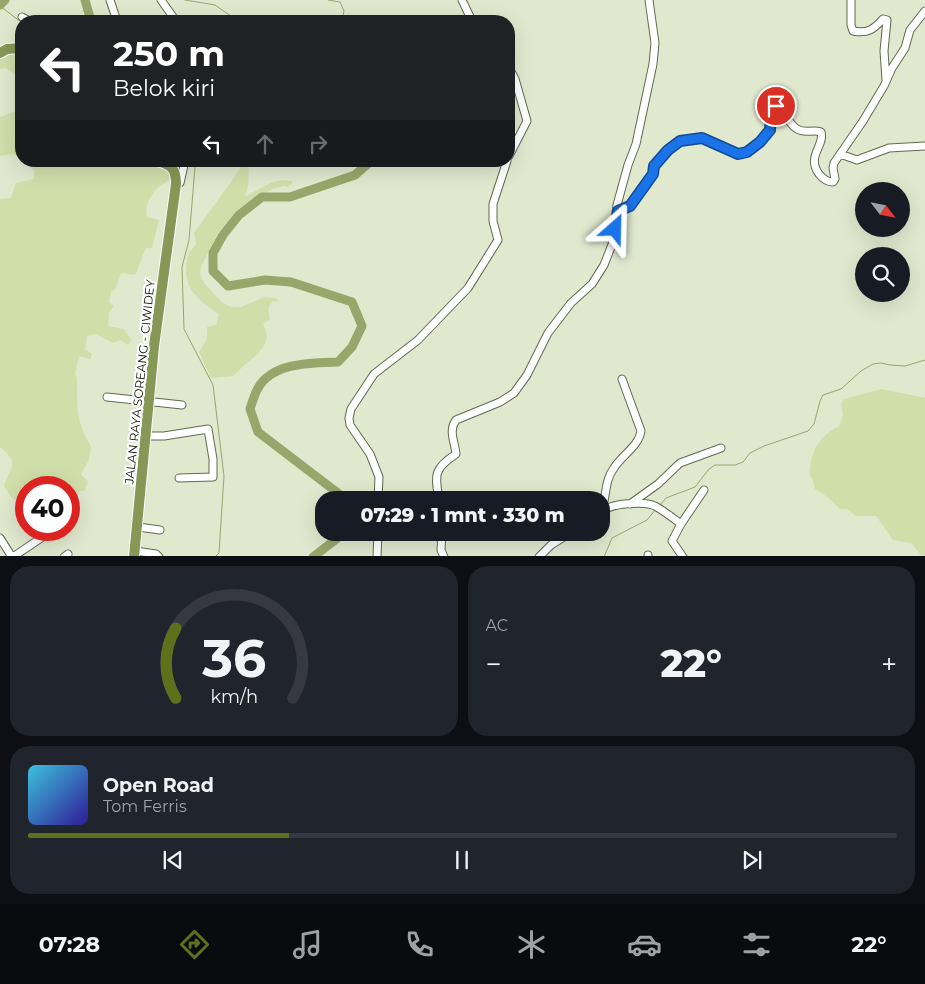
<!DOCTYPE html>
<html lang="id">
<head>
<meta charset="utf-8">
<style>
	:root { --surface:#171b24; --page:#20242c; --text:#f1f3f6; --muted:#9ea1a6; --line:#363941; --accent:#5f701d }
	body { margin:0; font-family:Montserrat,sans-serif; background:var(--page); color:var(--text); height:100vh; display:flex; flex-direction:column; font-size:19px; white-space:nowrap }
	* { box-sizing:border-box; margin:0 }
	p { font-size:16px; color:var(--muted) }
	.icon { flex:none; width:28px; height:28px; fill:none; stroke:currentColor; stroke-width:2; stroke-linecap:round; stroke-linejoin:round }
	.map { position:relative; height:556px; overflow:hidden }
	.sheet { display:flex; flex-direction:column; gap:10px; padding:10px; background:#0d0f14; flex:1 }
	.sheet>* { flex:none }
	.guide { position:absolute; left:15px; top:15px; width:500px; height:152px; border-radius:20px; box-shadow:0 5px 20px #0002; background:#202124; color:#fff; overflow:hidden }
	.needle { width:32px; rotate:122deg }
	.tools { position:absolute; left:855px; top:182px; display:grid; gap:10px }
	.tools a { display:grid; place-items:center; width:55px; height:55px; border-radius:50%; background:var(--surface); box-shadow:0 5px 20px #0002; font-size:25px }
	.speed { position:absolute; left:15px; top:476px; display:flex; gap:10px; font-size:25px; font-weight:700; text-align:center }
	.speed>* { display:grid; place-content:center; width:65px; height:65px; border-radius:50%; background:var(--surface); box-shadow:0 5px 20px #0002; line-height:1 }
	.speed .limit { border:8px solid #d22; background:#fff; color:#111 }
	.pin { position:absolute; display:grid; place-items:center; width:42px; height:42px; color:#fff; margin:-21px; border:2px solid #fff; border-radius:50%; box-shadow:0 1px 5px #0007 }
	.me { position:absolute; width:55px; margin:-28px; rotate:25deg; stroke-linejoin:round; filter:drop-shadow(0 0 4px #0008) }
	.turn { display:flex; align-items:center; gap:18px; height:105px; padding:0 15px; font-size:22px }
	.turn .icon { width:65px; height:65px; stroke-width:2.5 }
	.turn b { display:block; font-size:35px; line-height:42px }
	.lanes { display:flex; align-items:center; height:48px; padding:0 15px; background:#0003; justify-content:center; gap:25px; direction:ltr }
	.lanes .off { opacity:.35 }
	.big { font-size:38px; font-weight:800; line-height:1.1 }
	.sheet .widget { flex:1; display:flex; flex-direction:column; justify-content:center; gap:8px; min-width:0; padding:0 18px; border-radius:20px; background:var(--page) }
	.sheet .dial { align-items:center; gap:0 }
	.dial svg { height:130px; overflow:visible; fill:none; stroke:var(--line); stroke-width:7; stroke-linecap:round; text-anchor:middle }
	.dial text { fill:var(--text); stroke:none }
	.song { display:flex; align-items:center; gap:15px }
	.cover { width:60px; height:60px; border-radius:8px; background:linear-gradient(135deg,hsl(190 70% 55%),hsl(250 70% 35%)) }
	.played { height:5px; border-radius:2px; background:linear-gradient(90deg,var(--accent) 30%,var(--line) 30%) }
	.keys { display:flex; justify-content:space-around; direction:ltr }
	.heat { display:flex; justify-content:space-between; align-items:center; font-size:28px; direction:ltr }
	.sheet .tiles { flex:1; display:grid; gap:10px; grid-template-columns:1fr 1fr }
	.widget:last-child { grid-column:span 2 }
	.trip { position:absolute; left:315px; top:491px; width:295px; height:50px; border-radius:20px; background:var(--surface); box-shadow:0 5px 20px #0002; font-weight:800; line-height:50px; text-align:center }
	.dock { display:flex; height:80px; justify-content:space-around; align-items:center; background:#090b0e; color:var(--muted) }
	.dock .icon { width:35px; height:35px }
	.dock .current { color:var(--accent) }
	.dock b { font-size:22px; color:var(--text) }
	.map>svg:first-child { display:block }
</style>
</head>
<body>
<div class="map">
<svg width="925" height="557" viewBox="0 0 925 557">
	<rect width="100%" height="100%" fill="#e0e8ce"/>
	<path fill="#d0deaa" d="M21,50V78L6,68L0,69V56Z
		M21,105V157L12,154L0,156V117L16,111Z
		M26,161H154L166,165L172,179C158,184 143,201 147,217L159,220L152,248H146L135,275L121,273L115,290L111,291L109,302L114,306L109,312L108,326L124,329L131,340L128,345L120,340L113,343L96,334L87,336L85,349L92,354L90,359L79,356L75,374L77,378C77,406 76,422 91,446L89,460L81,474L88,482L84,491H79L75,506L69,507V488H26V507L11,497L4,486C10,465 21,465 0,447V199L11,198L16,183L34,179V170Z
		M245,161L248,162C249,174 250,184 245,195L246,196C259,190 278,175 293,182L288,187L284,186L272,189L240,208L218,233L201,267L200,274L204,283L215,295L223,303L232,307H241L265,297L276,298L279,301L272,302C267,307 269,312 270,319L263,324C276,349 249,358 233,376L211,378L199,352L207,339V327L216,325L219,314C195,299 179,284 189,253C191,249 194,248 196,244L194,233C211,209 229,186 245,161Z
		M882,389L925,398V556H922L911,543L893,540L876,516H856L847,509H840L829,498L815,489L813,480L809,474C812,450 818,437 839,426L843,415L841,403L844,399Z"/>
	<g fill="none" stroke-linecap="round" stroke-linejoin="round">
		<path stroke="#97a76b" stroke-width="1" d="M185,0L215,5L238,21
			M328,0L340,2L344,11L342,21
			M0,6L21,22
			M193,161L195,167L189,240L182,267L184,329L213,385L224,476L219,553L215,557
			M660,505L666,498L695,487L709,469L715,465H735L743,462L750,453L764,446L808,431L814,424L820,401L823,395L841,389L861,371L873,364L881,363L890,365L905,366L925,360
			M604,557L612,538L647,520L655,510"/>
		<path stroke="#97a76b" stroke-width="9" d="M85,0L91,21
			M0,5L5,0
			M347,500L258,432L250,409C252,403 254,396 257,390C271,362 311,363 338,362L352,347L362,326L352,302L291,282L265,280L228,286L213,271V253L223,235L239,215L262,197H290L355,175L371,161
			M313,557L339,537L340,532"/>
		<g stroke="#626952" stroke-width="9">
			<path id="minor" d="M110,0L117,21
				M161,0L176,21
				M462,0L472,21
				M851,0V25L853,31C868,34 874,29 883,19L887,20L884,51L886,80
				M22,17L29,21
				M509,68L515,79L527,121L509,156
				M840,154L857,160L889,148L925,146
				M177,184L180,183L185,161
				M618,211L630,206L653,174L654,166L668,150L680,141L702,138L738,154L747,153L760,142L770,130L771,110L776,106C787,111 787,123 797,129C805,134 813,129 821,132C825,146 806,156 819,174C823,179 827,182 833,182L835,179L833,168L834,163L863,121L884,86L892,68L905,48L910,30L925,11
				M107,397L182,405
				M146,436H164L208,429L213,459V477L179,478
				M378,500L379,477L370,454L350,425L349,418L351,409L374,374L418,340L468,288L498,240L493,221V204L507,161
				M439,500C435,475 433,469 456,454C455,442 448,431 456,420L500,402L514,393L527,375L548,333L571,303L592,284L604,265L613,242L617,205L628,165L636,144L653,64L655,43L649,0
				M630,504L658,484L680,463L721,448
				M601,512C607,497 604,481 614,468C622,455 639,446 641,431L622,379
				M602,512C610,503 644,501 655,506C664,511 673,518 681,524L672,541L683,557
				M681,524L704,490
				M138,527L160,530
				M442,532L441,550L444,557
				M0,538L12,557
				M135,551L156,554L159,557
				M13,557L41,538
				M64,557L68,554
				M377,557L378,532
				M539,557L551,545L572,532
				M648,557V555"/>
		</g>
		<g stroke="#fff" stroke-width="12">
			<path id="highway" d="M0,53L7,49L21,48
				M134,557L154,346L176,184C176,169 172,165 157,161"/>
		</g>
		<use href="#minor" stroke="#fff" stroke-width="7"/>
		<use href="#highway" stroke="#879756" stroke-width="10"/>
	</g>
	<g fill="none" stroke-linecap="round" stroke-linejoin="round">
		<g stroke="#114b97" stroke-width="12">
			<path id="route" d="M615,229L618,211L630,206L653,174L654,166L668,150L680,141L702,138L738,154L747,152L760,142L770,130L771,110L776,106"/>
		</g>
		<use href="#route" stroke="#1a73e8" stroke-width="9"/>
	</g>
	<g text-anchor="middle" stroke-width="4.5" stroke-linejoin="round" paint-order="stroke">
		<g font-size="12" fill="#11130a" stroke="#fff">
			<text transform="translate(140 382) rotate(-84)" y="4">JALAN RAYA SOREANG - CIWIDEY</text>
		</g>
	</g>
</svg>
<div class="tools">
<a><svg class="needle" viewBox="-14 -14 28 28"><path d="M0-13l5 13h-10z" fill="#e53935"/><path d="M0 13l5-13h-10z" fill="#9ea1a6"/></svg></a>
<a><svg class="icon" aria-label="search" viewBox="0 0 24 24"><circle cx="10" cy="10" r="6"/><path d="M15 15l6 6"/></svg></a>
</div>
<div class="speed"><div class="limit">40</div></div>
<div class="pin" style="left:776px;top:106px;background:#d93025"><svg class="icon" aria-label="arrive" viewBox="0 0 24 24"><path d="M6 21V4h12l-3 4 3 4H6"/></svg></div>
<svg class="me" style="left:615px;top:229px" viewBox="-20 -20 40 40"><path d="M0-17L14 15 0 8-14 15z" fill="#1a73e8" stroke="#fff" stroke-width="4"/></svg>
<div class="trip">07:29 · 1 mnt · 330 m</div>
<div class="guide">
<div class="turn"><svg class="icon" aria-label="left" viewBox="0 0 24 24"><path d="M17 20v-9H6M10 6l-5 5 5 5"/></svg><div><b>250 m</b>Belok kiri</div></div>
<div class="lanes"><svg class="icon" aria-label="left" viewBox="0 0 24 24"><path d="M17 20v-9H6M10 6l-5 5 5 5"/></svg><svg class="icon off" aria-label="ahead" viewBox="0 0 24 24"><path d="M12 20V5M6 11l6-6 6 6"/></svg><svg class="icon off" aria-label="right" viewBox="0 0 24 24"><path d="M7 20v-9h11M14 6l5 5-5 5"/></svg></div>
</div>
</div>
<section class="sheet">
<div class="tiles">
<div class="widget dial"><svg viewBox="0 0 100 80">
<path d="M14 69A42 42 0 1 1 86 69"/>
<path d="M14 69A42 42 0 0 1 14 26" stroke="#5f701d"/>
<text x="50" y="56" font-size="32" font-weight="700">36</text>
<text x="50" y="72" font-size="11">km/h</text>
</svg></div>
<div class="widget"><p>AC</p>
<div class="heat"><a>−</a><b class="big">22°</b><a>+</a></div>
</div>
<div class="widget">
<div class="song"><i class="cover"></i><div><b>Open Road</b><p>Tom Ferris</p></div></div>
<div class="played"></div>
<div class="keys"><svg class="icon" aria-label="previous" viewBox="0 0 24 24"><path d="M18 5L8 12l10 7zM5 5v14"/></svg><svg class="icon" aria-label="pause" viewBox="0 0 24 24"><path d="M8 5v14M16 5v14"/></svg><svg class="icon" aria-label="next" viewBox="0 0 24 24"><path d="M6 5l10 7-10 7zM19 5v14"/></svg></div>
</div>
</div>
</section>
<nav class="dock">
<b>07:28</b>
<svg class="icon current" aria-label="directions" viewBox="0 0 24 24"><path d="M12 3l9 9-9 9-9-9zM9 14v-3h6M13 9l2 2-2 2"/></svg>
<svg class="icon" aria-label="music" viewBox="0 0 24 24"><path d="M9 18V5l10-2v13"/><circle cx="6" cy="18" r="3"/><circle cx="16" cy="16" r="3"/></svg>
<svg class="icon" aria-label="phone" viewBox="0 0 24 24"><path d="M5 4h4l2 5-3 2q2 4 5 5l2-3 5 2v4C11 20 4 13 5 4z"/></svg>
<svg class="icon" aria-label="climate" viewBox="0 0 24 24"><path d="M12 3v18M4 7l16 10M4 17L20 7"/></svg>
<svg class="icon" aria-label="car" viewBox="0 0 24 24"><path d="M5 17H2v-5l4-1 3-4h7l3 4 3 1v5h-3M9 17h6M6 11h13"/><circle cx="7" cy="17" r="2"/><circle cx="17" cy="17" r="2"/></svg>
<svg class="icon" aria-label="filters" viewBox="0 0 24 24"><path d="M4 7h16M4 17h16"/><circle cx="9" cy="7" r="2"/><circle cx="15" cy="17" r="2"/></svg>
<b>22°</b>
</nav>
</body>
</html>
